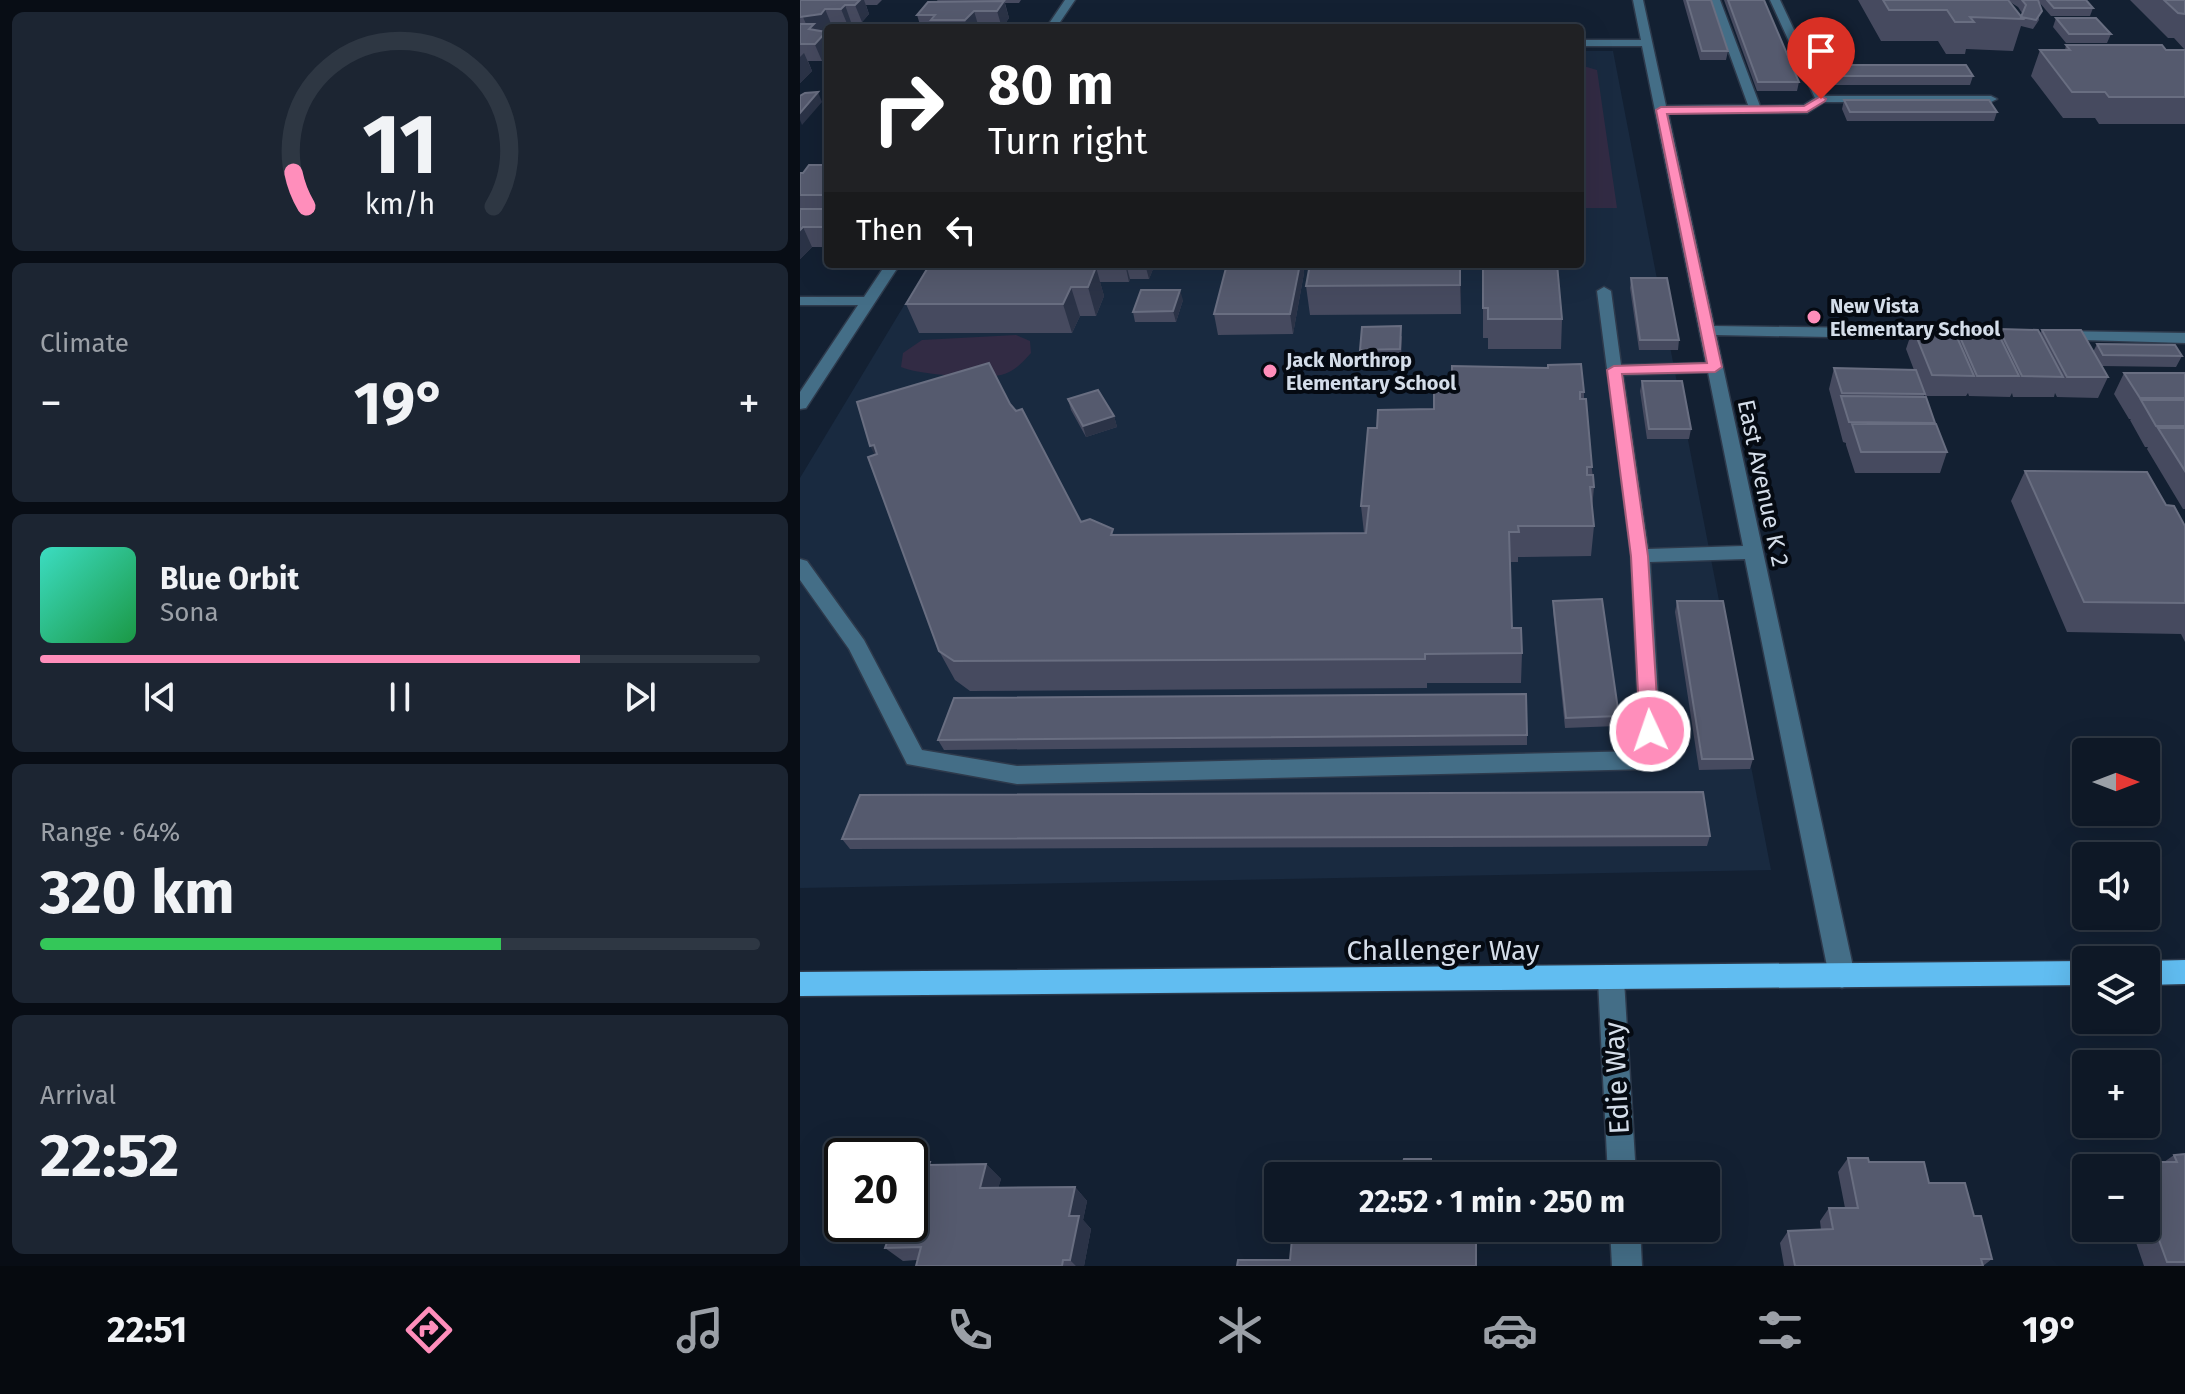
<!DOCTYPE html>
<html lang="en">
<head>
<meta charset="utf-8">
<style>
	:root { --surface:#0e1826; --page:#1c2532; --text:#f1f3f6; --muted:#9ba0a7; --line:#2e3743; --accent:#ff8ebb }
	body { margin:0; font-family:"Fira Sans",sans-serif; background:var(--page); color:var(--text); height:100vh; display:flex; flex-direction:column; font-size:30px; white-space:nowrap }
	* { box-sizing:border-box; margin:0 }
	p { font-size:26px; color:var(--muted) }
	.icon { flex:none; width:44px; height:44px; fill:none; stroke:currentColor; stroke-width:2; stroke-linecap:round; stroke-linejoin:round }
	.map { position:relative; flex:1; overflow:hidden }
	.details { display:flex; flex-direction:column; gap:12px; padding:12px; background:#080d15; width:800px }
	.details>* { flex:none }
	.top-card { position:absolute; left:24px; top:24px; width:760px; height:244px; border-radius:8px; box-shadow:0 8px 32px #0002,0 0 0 2px var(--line); background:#202124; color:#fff; overflow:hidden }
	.needle { width:52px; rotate:90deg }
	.buttons { position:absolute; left:1272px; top:738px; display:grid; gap:16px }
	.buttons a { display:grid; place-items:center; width:88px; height:88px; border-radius:8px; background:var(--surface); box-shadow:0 8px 32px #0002,0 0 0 2px var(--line); font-size:40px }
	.speed { position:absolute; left:24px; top:1138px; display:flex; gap:16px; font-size:40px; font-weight:700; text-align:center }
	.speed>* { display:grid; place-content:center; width:104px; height:104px; border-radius:50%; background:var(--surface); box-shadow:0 8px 32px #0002,0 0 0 2px var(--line); line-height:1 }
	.speed .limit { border:4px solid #111; border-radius:12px; background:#fff; color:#111 }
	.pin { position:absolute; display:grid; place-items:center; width:68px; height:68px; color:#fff; margin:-82px -34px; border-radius:50% 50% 50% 0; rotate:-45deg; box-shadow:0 0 8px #0007 }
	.pin .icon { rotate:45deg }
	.me { position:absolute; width:88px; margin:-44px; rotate:357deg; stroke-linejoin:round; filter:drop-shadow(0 0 6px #0008) }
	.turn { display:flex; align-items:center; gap:28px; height:168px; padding:0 32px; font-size:36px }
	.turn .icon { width:104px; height:104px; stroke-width:2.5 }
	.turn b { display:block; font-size:56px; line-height:68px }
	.then { display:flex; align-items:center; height:76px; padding:0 32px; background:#0003; gap:16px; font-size:30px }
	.big { font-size:60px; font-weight:700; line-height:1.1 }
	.details .widget { flex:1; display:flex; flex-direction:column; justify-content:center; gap:12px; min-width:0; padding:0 28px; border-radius:12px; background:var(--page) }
	.details .dial { align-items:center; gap:0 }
	.dial svg { height:208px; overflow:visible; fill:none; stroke:var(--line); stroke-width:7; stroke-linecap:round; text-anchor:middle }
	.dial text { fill:var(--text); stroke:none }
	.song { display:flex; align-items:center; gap:24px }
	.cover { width:96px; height:96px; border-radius:12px; background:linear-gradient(135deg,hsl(170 70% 55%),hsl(140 70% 35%)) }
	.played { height:8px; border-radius:4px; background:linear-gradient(90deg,var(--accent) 75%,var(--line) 75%) }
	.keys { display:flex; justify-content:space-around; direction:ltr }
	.heat { display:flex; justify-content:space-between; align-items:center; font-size:44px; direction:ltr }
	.charge { height:12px; border-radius:6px; background:linear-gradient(90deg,#34c759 64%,var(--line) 0) }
	.trip { position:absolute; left:464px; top:1162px; width:456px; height:80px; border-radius:8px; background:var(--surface); box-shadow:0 8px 32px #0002,0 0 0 2px var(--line); font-weight:700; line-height:80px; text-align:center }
	.menu { display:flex; height:128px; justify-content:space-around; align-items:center; background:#060a0f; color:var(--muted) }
	.menu .icon { width:56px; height:56px }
	.menu .current { color:var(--accent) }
	.menu b { font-size:36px; color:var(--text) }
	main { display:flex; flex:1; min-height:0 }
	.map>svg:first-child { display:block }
</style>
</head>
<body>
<main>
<section class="details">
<div class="widget dial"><svg viewBox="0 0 100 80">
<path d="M14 69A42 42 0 1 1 86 69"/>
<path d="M14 69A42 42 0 0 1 9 56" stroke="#ff8ebb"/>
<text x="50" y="56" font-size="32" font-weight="700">11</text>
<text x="50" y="72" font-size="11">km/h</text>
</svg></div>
<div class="widget"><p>Climate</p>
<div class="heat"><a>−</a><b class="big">19°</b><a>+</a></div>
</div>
<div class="widget">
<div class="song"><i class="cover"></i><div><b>Blue Orbit</b><p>Sona</p></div></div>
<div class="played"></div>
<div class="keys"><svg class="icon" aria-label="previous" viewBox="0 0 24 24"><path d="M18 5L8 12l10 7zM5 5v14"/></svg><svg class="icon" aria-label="pause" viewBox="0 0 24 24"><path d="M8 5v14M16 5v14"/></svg><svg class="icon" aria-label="next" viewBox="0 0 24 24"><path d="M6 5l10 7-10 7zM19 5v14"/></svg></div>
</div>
<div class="widget"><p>Range · 64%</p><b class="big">320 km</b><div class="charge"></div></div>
<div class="widget"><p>Arrival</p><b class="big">22:52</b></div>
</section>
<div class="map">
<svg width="1385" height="1266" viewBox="0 0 1385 1266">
	<rect width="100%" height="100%" fill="#132032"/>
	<path fill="#192a40" d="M780,51H813L971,870L0,888V478L129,264H780Z"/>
	<path fill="#322b44" d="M780,65L797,70L817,208H780Z
		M216,335L230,341L231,353C222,363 214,372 201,375C182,379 118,375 101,367L103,353L122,340Z"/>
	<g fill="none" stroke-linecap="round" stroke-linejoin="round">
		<g stroke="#2e3a4c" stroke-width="3">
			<path id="minor" d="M265,0H275L256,28H246Z
				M833,0H843L866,106L948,105L910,0H920L960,106L1004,105L1015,98L970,0H980L1025,96H1191L1197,99L1191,102H1024L1007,113H868L914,326L1137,329L1145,334L1137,339L916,335L1055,976L1051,984L1042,988L1033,984L1029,976L945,559L850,562L862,760L859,766L851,769L217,784L107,764L49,649L0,580V559L7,561L64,640L122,750L217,766L840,751L831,556L797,291L804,287L811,291L821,365L906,363L842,46H780V40H841ZM908,372L943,546L848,549L823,375Z
				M86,264H100L6,408L0,409V392L58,305H0V297H64Z
				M1257,331L1385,333V343L1252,339L1249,336Z
				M811,968L820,972L824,980L836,1176H808L798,980L802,972Z
				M810,1228H840L842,1266H812Z"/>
		</g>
		<g stroke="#2e3a4c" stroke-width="3">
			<path id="major" d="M1385,960V984L1346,985V961Z
				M1286,961V985L0,996V972Z"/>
		</g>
		<use href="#minor" fill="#446e87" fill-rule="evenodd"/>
		<use href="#major" fill="#61bdf1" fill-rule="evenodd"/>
	</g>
	<path fill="#464a5f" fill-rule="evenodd" d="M0,0H82L77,5H66L69,14L62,22H51L48,26H32L28,31L23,32L22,61H8L12,71L0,83Z
		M137,0H221L219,3H205L209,18L202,28H121L117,15L138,2Z
		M883,0H911L928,51L926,60H900Z
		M924,0H964L999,82L997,91H957Z
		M1058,0H1238L1239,20L1233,29L1221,26L1213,51L1166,49L1165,54H1146L1138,41H1081ZM1210,2L1218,7L1222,13L1221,16Z
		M1239,0H1286L1293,8L1290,16H1251L1239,2Z
		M1330,0H1385V124H1299L1295,118H1263L1231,76L1240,50H1265L1266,45L1385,50L1374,38H1368Z
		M1256,18L1311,34L1307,43H1266L1253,27Z
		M1028,65L1173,76L1170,85H1031L1026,74Z
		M1044,100L1197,112L1194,121H1047L1042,109Z
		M28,165V247H12L0,259V173Z
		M130,264H355L349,279H330L329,282H300L304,296L296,316H280L272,333H119L106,304Z
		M427,264H503L504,273L493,334L418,335L414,314Z
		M510,264H757L762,319L761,349H688V338H683V268H661V314L510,315L506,286Z
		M831,278L879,340L878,350H839L830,288Z
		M383,300L376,322H335L333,312Z
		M1113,328L1155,332L1156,328L1198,333L1199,329L1240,333L1242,330L1293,352L1297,344L1382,356L1376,367L1301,366L1308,377L1298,398L1257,397L1255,393L1254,397H1213L1212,393L1210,397L1169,396L1168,393L1166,396H1125L1124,395V397L1135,423L1134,424L1147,452L1140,473H1055L1046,445V443L1043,442L1029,389L1034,368L1114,370L1106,349Z
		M602,336L601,360L561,361L560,350Z
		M1324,373H1385V509H1383L1347,449L1348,447H1345L1330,420L1331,419H1329L1314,394Z
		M842,381L891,429L889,439H847L840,391Z
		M784,392V399L794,487L792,509L794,526L791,556L718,557V562H710L712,628L722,653L721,683H627V688L170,691L155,680L139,651L210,404L281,522L316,535L564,533L561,506L577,428L634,409Z
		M268,399L314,416L317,427L286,437L271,410Z
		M1225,471L1366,505L1385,526V642L1381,634L1267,632L1211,501Z
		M753,601L819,716L817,726L765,728L753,611Z
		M877,601L953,759L950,769L899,770L875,612Z
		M727,735V745L144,750L138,740Z
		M910,836L907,846L50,849L42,839Z
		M1385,1154V1266H1344L1331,1228H1346V1168H1324L1331,1162H1364L1374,1155Z
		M1048,1158L1069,1162L1129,1183L1174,1216L1192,1259L1183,1266H984L980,1243L988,1231L1021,1230L1020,1221L1029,1208H1045L1038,1172Z
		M186,1164L201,1179L198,1188L275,1187L287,1201L283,1220L291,1229L284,1266H116L117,1260L103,1261L85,1248L90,1234L85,1231L133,1165Z"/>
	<path fill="#2b3347" d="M60,0H64L69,14L62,22L55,5Z
		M204,1L209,18L202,28L197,11Z
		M45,5L51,22L48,26L41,9Z
		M25,9L32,26L31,28H28V31L18,33L26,32L28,38V55L22,61L3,17Z
		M174,11L179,28H167L165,20Z
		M4,53L12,71L0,83V57Z
		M18,92L22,102L2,125L0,120V113Z
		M3,227L12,247L0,259V230Z
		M280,264H281L288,286L296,267L304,296L296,316L288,287L278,267Z
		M325,264H326L330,279L329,282Z
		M345,264H355L349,279Z
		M500,264H503L504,273L493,334L490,314Z
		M660,264H661V314L660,285Z
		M271,287L280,316L272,333L263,304Z
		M380,290L383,300L376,322L373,311Z
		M314,416L317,427L286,437L283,426Z
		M74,445L86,476L70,446Z
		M186,1164L201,1179L194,1202L180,1188Z
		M275,1187L287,1201L283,1220L291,1229L284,1266H276L270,1260L269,1216Z"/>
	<path fill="#555a6e" stroke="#696e81" stroke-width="2" d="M0,0H60L55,5H45L41,9H25L21,14L0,17Z
		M887,0H911L928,51H902Z
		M928,0H964L999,82H958Z
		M1083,0H1208L1223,19L1170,17L1174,22H1155L1147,10H1089Z
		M1222,0H1238L1242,11L1236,20L1221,17L1226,5Z
		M1247,0H1286L1293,8H1254Z
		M1364,0H1385V14L1378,13Z
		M204,1L197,11H174L165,20H131L135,15H117L128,2Z
		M1256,18H1296L1311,34H1269Z
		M0,24H14L9,29L26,32L15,44H0Z
		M1266,45H1362L1366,50H1385V97H1309L1305,92H1272L1240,50H1270Z
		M1028,65H1166L1173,76H1033Z
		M18,92L0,113V96L5,93Z
		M1044,100H1189L1197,112H1050Z
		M9,165H28V195H0V173H3Z
		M0,209H28V227H3L0,230Z
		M130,264H280L278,267H296L288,287H271L263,304H106Z
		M427,264H500L490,314H414Z
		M510,264H660V285L506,286Z
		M683,264H757L762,319H688V308H683Z
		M831,278H867L879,340H840Z
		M341,290H380L373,311L333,312Z
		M601,326L600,349L560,350L562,327Z
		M1113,328H1153L1174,376L1132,375Z
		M1156,328L1196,329L1219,376H1177Z
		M1199,329L1238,330L1263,377L1222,376Z
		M1242,330H1281L1308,377H1267Z
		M1297,344L1375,345L1382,356L1303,355Z
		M189,363L210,404L216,411L222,409L281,522L290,519L313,529L311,535L566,533L569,506H561L568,428H577L578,410L634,409V392L652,391V366L748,368V365L781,364L784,392H780V399H786L792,467H787V475H793L794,487H790L794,526H718L719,532H709L712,628H721L722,653L625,654V659L154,661L139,651L68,457L77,454L74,445L70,446L57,402Z
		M1034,368L1116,370L1125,394L1042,393Z
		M1324,373H1385V398H1340Z
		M842,381H882L891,429H849Z
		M298,390L314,416L283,426L268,399Z
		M1041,396L1126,397L1135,423L1049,422Z
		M1341,400H1385V426H1356Z
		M1052,424H1136L1147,452H1061Z
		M1358,428H1385V471Z
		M1225,471L1347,472L1366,505L1374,506L1385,526V603L1284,602Z
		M802,599L819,716L766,718L753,601Z
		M877,601H923L953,759H902Z
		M726,694L727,735L138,740L154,698Z
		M903,792L910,836L42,839L60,795Z
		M1385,1154V1262H1367L1346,1204V1168H1333L1331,1162H1377L1374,1155Z
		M1048,1158H1068L1069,1162H1124L1129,1183H1165L1174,1216H1181L1192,1259H1181L1183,1266H995L988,1231L1033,1229L1029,1208H1058Z
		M604,1159H631V1176H524L526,1163L603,1162Z
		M110,1162H130L129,1165L186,1164L180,1188L275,1187L269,1216H279L270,1260H263L262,1266H116L121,1247L85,1248L91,1231H85L87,1224H110Z
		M493,1228H676V1266H437L438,1260H490Z"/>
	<path fill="#ff8ebb" stroke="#a65c7a" stroke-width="2" d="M1021,96L1026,99L1025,101L1007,112L867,114L922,367L915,372L822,374L848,556L859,731L857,736H843L840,731L831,556L807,370L814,366L907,363L856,110L861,107L1004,106Z"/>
	<g fill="#ff8ebb" stroke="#050a12" stroke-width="3">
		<circle cx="1014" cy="317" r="8"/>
		<circle cx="470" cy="371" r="8"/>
	</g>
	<g text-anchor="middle" stroke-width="8" stroke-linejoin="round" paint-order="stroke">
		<g font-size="20" font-weight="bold" fill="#d4dde9" stroke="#050a12" text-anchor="start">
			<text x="1030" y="313">New Vista<tspan x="1030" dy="23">Elementary School</tspan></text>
			<text x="486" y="367">Jack Northrop<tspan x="486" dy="23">Elementary School</tspan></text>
		</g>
		<g font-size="24" fill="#d4dde9" stroke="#050a12">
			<text transform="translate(963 483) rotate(78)" y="8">East Avenue K 2</text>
		</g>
		<g font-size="28" fill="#d4dde9" stroke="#050a12">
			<text x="643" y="960">Challenger Way</text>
			<text transform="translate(816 1078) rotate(-93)" y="10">Edie Way</text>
		</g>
	</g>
</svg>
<div class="buttons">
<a><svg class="needle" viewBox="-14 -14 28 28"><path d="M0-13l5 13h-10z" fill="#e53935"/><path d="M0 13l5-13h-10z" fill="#9ba0a7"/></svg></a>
<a><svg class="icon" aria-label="sound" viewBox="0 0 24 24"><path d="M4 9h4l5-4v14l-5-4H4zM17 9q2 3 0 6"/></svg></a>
<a><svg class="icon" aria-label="layers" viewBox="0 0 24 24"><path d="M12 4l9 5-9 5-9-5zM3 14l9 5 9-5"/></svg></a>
<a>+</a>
<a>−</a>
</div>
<div class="speed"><div class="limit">20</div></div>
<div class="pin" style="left:1021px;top:99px;background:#d93025"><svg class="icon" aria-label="arrive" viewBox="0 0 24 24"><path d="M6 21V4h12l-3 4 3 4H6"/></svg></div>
<svg class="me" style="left:850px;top:731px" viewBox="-20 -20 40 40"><circle r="17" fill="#ff8ebb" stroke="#fff" stroke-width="3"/><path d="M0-11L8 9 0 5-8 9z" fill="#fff"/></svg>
<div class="trip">22:52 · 1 min · 250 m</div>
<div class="top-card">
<div class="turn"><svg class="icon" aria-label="right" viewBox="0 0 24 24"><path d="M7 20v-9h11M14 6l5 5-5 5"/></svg><div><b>80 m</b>Turn right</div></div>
<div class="then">Then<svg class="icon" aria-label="left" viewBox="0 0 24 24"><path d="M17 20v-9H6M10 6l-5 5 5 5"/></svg></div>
</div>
</div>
</main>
<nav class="menu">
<b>22:51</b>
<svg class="icon current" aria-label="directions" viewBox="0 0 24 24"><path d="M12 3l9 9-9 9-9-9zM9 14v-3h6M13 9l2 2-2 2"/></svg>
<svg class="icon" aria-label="music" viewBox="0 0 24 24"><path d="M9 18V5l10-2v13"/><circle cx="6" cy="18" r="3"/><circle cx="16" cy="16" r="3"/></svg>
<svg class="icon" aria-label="phone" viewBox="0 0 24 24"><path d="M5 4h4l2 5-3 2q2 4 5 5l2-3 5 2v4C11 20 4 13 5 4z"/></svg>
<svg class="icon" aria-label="climate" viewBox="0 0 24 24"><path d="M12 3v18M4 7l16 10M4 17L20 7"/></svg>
<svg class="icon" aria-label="car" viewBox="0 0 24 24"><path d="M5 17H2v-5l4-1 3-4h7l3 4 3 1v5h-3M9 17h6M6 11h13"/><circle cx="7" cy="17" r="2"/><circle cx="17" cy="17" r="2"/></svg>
<svg class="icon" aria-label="filters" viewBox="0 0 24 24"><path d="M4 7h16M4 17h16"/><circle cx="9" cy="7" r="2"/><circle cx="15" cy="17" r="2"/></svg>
<b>19°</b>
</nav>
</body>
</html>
